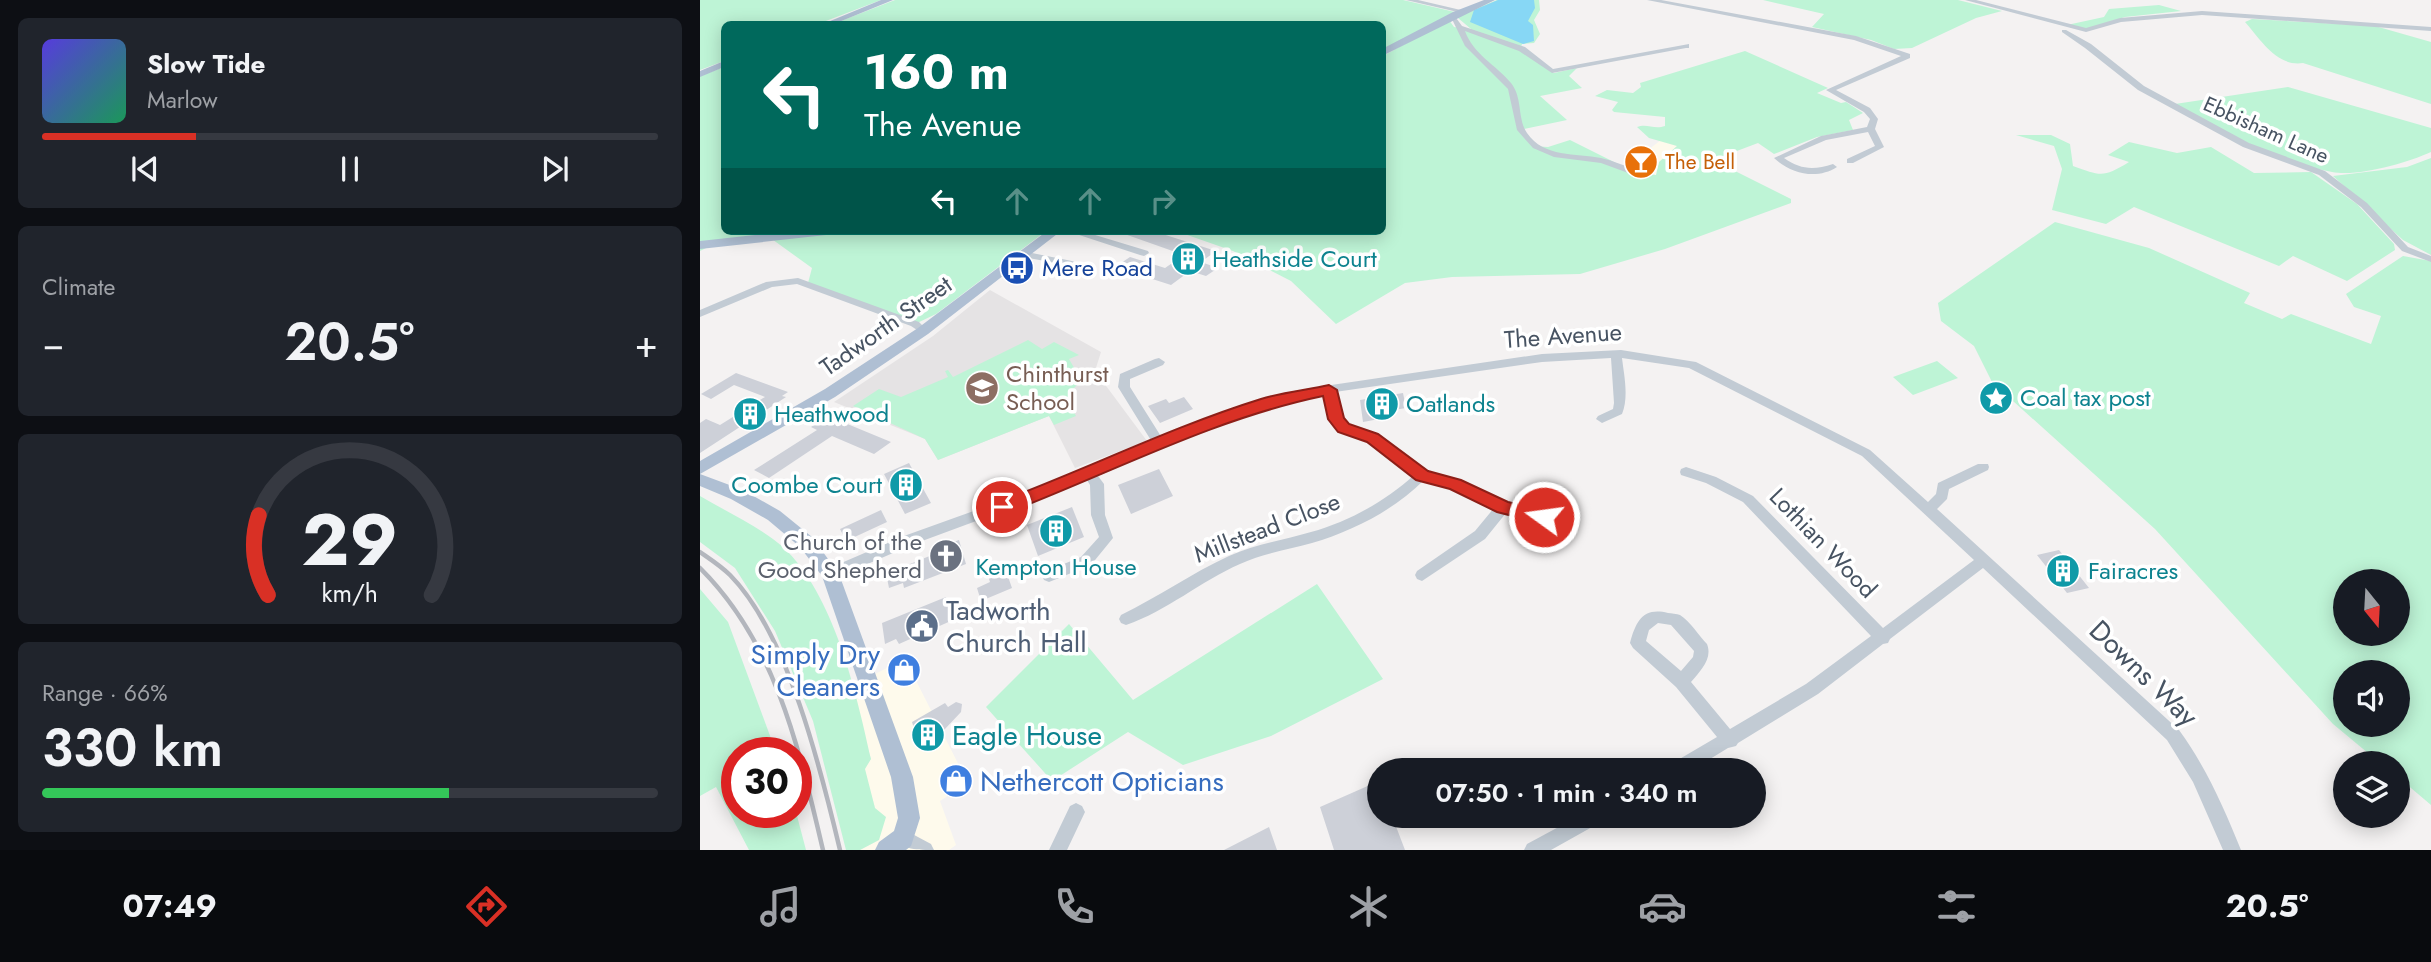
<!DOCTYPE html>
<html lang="en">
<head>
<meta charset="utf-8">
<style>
	:root { --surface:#171b24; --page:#20242c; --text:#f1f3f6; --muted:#9ea1a6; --line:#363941; --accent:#d93025 }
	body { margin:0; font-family:Jost,sans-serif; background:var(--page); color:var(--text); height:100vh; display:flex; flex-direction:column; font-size:26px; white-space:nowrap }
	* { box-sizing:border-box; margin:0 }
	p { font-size:23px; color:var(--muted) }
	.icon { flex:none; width:38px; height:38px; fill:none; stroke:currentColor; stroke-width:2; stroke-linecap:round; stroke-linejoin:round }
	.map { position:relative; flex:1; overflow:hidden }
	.sheet { display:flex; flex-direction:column; gap:18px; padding:18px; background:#0d0f14; width:700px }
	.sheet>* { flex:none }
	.hud { position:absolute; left:21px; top:21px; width:665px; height:214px; border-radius:10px; box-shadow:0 4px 18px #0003; background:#00695c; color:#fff; overflow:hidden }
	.needle { width:46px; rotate:162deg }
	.fabs { position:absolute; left:1633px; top:569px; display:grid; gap:14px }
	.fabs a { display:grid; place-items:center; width:77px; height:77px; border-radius:50%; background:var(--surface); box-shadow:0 4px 18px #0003; font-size:35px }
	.speed { position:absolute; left:21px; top:737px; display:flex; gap:14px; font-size:35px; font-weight:700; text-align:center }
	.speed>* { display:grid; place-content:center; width:91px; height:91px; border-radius:50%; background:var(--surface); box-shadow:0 4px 18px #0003; line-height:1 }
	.speed .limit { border:10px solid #d22; background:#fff; color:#111 }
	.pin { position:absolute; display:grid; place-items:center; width:60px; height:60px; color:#fff; margin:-30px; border:4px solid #fff; border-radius:50%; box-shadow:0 2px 7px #0007 }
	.me { position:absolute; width:77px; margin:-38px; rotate:284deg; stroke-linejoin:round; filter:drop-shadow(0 0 5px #0008) }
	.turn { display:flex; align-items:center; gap:24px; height:147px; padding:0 28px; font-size:32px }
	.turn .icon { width:91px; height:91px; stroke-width:2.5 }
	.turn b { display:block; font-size:49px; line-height:60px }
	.lanes { display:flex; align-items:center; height:66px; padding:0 28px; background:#0003; justify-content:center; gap:35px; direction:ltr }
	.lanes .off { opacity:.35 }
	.big { font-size:52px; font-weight:600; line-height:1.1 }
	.sheet .widget { flex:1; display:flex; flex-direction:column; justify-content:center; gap:10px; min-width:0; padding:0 24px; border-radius:10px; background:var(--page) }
	.sheet .dial { align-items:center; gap:0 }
	.dial svg { height:182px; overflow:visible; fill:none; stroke:var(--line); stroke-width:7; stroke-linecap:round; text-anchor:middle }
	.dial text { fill:var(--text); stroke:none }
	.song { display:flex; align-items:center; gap:21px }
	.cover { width:84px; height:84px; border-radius:10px; background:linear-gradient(135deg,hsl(250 70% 55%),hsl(150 70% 35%)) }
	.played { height:7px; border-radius:4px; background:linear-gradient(90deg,var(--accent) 25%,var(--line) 25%) }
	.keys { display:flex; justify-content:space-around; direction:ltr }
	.heat { display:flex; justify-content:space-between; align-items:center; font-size:38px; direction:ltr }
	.charge { height:10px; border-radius:5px; background:linear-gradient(90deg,#34c759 66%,var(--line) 0) }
	.trip { position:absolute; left:667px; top:758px; width:399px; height:70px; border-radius:35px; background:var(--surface); box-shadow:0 4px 18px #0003; font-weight:600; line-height:70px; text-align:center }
	.dock { display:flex; height:112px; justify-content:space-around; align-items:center; background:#090b0e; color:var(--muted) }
	.dock .icon { width:49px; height:49px }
	.dock .on { color:var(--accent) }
	.dock b { font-size:32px; color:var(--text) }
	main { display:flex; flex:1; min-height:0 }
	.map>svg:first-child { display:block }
</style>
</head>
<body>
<main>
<section class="sheet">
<div class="widget">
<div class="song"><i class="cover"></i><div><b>Slow Tide</b><p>Marlow</p></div></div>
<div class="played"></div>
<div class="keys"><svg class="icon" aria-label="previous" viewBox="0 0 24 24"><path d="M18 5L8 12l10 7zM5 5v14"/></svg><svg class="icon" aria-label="pause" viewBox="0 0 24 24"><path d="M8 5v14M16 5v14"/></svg><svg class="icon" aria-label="next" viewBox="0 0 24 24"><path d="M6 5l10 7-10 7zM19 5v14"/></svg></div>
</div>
<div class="widget"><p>Climate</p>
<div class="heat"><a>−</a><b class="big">20.5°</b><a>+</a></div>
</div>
<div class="widget dial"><svg viewBox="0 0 100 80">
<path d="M14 69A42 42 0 1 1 86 69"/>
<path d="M14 69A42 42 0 0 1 10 34" stroke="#d93025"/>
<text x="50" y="56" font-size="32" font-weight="700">29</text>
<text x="50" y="72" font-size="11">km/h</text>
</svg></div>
<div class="widget"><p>Range · 66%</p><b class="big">330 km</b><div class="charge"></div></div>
</section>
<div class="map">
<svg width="1731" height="850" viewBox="0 0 1731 850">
	<rect width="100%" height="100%" fill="#f4f2f2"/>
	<path fill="#fefaec" d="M961,140L977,146L964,160L956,175L927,166Z
		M205,659L268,783L240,801L256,845L249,850H160L179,840L175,808L164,769L171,759L151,686Z"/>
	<path fill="#e5e3e4" d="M290,290L401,352L395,371L447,441L375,468L349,416L238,460L225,439L134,402L233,336Z"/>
	<path fill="#bef4d6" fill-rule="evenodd" d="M0,0H181L118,24H24V61L0,70Z
		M195,0H703L755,12L683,50L682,24H133Z
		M797,0H839L840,10L834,20L840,34L834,43L822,44L820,50L854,73L877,68L869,76L882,88L840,96L867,120L824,129L832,146L848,147L870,140L934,172L956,175L959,162L977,146L949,138L937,127C947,123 954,130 965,126V117L914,112L912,110L918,102L895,96L907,90L933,93L941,87L940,83L1045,51L1128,88L1117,93L1141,103L1146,102L1163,113L1149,120L1153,130L1117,137L1074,154L1058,143L1013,160L1091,199V203L965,249L880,274L752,277L705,283L636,324L591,281L533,251L476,231H682L683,56L749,20L754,27L771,29L758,18L761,15Z
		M1063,0H1258L1302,11L1276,18L1212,48L1194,49L1171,40L1112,27L1124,14Z
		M1459,5L1481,11L1425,17L1386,29L1367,25L1404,17L1409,9Z
		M1552,19L1675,26L1731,42V104L1603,63C1577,67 1561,40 1545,22Z
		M24,67V231H346L236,314L215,324L108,283L112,268L69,237L14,244L0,251V76Z
		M1588,87L1731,128V152C1707,163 1658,177 1632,172C1576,162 1524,131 1475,104Z
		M1316,135H1351L1370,144L1373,166C1401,176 1403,178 1429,162L1408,155L1429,142L1477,153L1511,147L1554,173L1611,172L1657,204L1694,244L1695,250L1647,281L1593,256L1579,266L1434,207L1406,224L1352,210L1362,169L1354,146Z
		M1731,158V255L1703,240L1633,176L1707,167Z
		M1355,222L1449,248L1550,293L1544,303L1582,319L1591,314L1671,344L1681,316L1654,307L1646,294L1703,256L1731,261V805L1698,777V763H1680L1633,724L1455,529L1292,382L1274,346L1241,321L1238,303ZM1645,581H1698V634H1645ZM1645,672H1698V724H1645Z
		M328,340L342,349L354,342L379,355L369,359L376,371L386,368L392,375L384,378L373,389L375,404L371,406L376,416L354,425L349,416L238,460L225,439L153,406L179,389L201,397L248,377L245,371L248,370L253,377Z
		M1237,361L1258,378L1213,395L1193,377Z
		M0,496C27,512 60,527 83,547C134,595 156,691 171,759L165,769L175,808L186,817L179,840L160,850H146L113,721L75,631L35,568L0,542Z
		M617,584L683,679L571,736L483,765L428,732L352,781L286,707L369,624L433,700Z
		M0,589L28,622L76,752H37V812H96L106,850H49L16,787L0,796Z"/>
	<path fill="#87d7f5" d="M798,0H834L835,8L828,21L833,25L834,41L823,44L770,22L774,10Z"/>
	<path fill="#cdd0d8" d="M416,231H453L516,251L501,262L518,268L506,276L490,271L471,285L415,267L430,257L465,268L484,255Z
		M36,373L88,392L82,396L86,397L0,453V423L6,419L20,425L65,397L34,385L11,399L1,394Z
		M703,393L706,408L688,411L690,417L663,422L660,400Z
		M484,397L493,409L460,423L448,406L466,399L469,403Z
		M128,416L191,442L174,454L132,436L69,478L54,470L117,430L111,427Z
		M209,463L231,503L205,514L184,474Z
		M459,469L473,496L431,514L418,485Z
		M372,507L384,537L338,556L327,525Z
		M181,510L187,522L146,541L140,529Z
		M259,540L266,564L204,588L203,583L189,588L187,578L194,575L193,571L249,548L248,544Z
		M1359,550L1389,588L1367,593L1337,555Z
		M301,571H306L312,588L281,601L277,588L290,582L288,576Z
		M246,597L253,620L199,644L196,639L185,644L182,623Z
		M256,702L262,704L261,712L228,747L220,749L212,722L245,703L248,707Z
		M679,781V816H692L705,850H634L620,807Z
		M569,827L577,850H524Z"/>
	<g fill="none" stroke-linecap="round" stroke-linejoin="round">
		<path fill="#c2cbd4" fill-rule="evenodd" d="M706,0H718L765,11L762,13Z
			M947,0H961L1156,36L1210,54V58L1136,90L1170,108L1178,119L1175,129L1184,147L1153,163H1147V159L1175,146L1168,132L1126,140L1084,158C1101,170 1114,170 1133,164L1137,167C1117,180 1091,174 1074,158L1121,136L1167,127L1170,119L1164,112L1126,90L1201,56L1154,40Z
			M1265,0H1276L1386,28L1420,18L1502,11L1731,27V31L1502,15L1421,22L1386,32Z
			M750,15H754L762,26L825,47L853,69L989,44V48H986L852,73L819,51L765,31C773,54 796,65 811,83C823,98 817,118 827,133C844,158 876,153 901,158C914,161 925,166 937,170V174H931L901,163L854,157L833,148L817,130L808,89L765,46Z
			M1362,30H1366L1391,44L1444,86L1549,143L1625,171L1667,203L1708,247L1731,256V262L1702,251L1661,207L1619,175L1543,147L1438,90L1385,48L1362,32Z
			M367,231H382L448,251L449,253L444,256L440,255Z
			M322,251L372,261L388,268L383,271L366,265L318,256V252Z
			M98,278L219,322L228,331L223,334L211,326L97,284L72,287L0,317V310L66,282Z
			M921,350L996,362L1170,450L1228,502L1236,494L1238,483L1278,464H1288L1289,467L1288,470L1249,489L1247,499L1237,509L1479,730C1506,767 1524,808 1541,850H1523L1493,782L1467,740L1283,568L1190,639L1188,643L1183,644L1118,694L1038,743L1036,746L1028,748L992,770H969L971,764L1017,737L976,687L933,648L930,643C936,621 943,607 968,613C971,613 977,614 980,615C990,621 999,636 1007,644C1013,659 1000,671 991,682L1030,729L1106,684L1171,636L1043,502L1006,483L981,475L980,472L981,469L986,467L1016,477L1053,496L1183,628L1274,560L1162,456L989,368L922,358C924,375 929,397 922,414L902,423L896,419L898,416L913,409L914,403L911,358L842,362L635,392L642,418L647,425L677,435L726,472L760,481L806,503L849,513L851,517L849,521L844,522L806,513L785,539L722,581L717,579L715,575L717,571L775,531L794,508L751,488L724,480C694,510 653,531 612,543C588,550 563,553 540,564C501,581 467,611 426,625L421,623L419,619L421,615C458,597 492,573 529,556C555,544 584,540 611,532C648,522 686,501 714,475L669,441L639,431L630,419L624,394C545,406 471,444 398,476L404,484L405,515L413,538L391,565L354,580L349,582L344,580L342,576L344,572L381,557L399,537L391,515L390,485L387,480L214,544L135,578L130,580L125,578L123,574L125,570L204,536L385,471L452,442L418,387L420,374L455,359L459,358L465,362L463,365L430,379V387L462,438L562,400L611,388L842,354ZM958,623L971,625L994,651L993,657L981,671L946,641L949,630Z
			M376,803L382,806L385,812L367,850H349L370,806Z
			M879,816H904L901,822L851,850H824L827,844Z
			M203,829L231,844L234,850C219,850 201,850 194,838L197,832Z"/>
		<path fill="#afbfd3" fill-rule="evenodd" d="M181,0H193L134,24H123Z
			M784,0H795L682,56V49L753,12Z
			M24,61V67L0,77V71Z
			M92,231H132L126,235L0,249V241Z
			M347,231H361L228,334L135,397L0,474V461L125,389L218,328Z
			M0,474L43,490L80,511L112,537L139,574L213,777L220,818L211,846L206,850H175L179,842L194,831L198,818L191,777L122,576L100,547L68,520L31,499L0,486Z"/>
		<path stroke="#b3b6bd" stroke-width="4.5" d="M0,552C10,559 21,566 30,575C88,634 121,770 140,850
			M0,568C76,643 99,749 123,850"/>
	</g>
	<path fill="#d93025" stroke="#8d1f18" stroke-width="2" d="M629,385L637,390L644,418L649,424L678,434L728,471L761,480L808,502L850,512L853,517L850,522L844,524L797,512L750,489L716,480L667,442L638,432L628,419L623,396C513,419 413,472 309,512L302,514L294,507L296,503C385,470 471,427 561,399C583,392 607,390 629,385Z"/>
	<defs>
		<g id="bar-disc" transform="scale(1.75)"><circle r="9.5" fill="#e8710a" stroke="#fff"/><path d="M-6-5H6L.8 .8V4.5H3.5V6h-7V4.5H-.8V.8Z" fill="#fff"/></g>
		<g id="building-disc" transform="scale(1.75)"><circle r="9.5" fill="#0f9aa8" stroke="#fff"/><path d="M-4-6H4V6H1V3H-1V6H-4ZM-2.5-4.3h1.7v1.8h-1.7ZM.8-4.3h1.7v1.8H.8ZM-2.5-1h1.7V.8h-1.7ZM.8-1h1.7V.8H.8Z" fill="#fff"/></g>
		<g id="bus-disc" transform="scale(1.75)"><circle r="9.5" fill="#1a4fb4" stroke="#fff"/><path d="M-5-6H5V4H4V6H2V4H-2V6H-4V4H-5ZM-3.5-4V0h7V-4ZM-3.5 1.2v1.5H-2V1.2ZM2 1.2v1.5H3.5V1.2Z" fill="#fff"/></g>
		<g id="school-disc" transform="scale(1.75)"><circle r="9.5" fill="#8d6e63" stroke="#fff"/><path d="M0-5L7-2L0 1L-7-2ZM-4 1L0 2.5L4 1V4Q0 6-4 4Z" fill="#fff"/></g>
		<g id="sight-disc" transform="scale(1.75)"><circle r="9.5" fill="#0f9aa8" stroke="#fff"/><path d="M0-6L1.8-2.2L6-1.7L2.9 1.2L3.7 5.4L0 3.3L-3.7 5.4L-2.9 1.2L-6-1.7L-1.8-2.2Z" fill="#fff"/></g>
		<g id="church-disc" transform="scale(1.75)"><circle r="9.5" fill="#6b7280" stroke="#fff"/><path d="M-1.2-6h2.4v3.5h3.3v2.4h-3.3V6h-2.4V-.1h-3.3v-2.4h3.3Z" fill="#fff"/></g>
		<g id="civic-disc" transform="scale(1.75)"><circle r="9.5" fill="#5c6f8a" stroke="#fff"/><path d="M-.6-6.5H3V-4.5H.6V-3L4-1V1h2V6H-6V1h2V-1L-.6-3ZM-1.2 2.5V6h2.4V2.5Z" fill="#fff"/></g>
		<g id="shop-disc" transform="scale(1.75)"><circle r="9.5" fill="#3f7fe0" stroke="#fff"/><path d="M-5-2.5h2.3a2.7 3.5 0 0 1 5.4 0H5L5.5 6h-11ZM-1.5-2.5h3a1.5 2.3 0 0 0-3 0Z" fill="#fff"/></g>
	</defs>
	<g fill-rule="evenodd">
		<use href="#bar-disc" x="941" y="162"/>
		<use href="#building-disc" x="488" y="259"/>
		<use href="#bus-disc" x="317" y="268"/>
		<use href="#school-disc" x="282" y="388"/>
		<use href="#sight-disc" x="1296" y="398"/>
		<use href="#building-disc" x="682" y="404"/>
		<use href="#building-disc" x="50" y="414"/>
		<use href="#building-disc" x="206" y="485"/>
		<use href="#building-disc" x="356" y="531"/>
		<use href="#church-disc" x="246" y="556"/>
		<use href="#building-disc" x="1363" y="571"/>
		<use href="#civic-disc" x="222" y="626"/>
		<use href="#shop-disc" x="204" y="670"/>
		<use href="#building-disc" x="228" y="735"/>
		<use href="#shop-disc" x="256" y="781"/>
	</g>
	<g text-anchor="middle" stroke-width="7" stroke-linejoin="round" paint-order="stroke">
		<g font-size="21" fill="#475362" stroke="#fff">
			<text transform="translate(1566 130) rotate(24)" y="7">Ebbisham Lane</text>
		</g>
		<g font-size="21" fill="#c56008" stroke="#fff" text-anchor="start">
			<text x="965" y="169">The Bell</text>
		</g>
		<g font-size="24" fill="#0d838f" stroke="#fff" text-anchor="start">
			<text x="512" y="267">Heathside Court</text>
			<text x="1320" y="406">Coal tax post</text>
			<text x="706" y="412">Oatlands</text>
			<text x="74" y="422">Heathwood</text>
			<text x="182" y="493" text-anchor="end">Coombe Court</text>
			<text x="356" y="575" text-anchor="middle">Kempton House</text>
			<text x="1388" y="579">Fairacres</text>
		</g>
		<g font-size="24" fill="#164399" stroke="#fff" text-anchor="start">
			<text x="342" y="276">Mere Road</text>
		</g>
		<g font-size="24" fill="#475362" stroke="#fff">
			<text transform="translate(186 326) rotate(-35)" y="8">Tadworth Street</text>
			<text transform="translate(863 336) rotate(-4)" y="8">The Avenue</text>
			<text transform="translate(567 528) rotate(-21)" y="8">Millstead Close</text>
			<text transform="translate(1123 543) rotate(46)" y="8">Lothian Wood</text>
		</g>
		<g font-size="24" fill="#785e54" stroke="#fff" text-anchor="start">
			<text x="306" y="382">Chinthurst<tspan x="306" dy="28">School</tspan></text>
		</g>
		<g font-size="24" fill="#5b616d" stroke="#fff" text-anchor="end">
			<text x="222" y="550">Church of the<tspan x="222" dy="28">Good Shepherd</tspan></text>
		</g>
		<g font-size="28" fill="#4e5e75" stroke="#fff" text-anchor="start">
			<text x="246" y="620">Tadworth<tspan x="246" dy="32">Church Hall</tspan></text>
		</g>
		<g font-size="28" fill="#366cbe" stroke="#fff" text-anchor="end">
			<text x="180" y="664">Simply Dry<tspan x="180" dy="32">Cleaners</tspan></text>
			<text x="280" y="791" text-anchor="start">Nethercott Opticians</text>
		</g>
		<g font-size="28" fill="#475362" stroke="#fff">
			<text transform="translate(1444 673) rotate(44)" y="10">Downs Way</text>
		</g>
		<g font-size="28" fill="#0d838f" stroke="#fff" text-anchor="start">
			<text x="252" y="745">Eagle House</text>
		</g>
	</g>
</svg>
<div class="fabs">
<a><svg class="needle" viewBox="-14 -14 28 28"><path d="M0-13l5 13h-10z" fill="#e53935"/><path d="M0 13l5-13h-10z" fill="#9ea1a6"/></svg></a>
<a><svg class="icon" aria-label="sound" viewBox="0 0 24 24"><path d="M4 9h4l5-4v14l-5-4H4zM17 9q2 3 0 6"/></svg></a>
<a><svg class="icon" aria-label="layers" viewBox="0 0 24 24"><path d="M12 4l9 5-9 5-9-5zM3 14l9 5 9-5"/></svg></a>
</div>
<div class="speed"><div class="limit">30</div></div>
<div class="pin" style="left:302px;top:507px;background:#d93025"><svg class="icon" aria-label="arrive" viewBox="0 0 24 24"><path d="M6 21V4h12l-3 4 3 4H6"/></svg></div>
<svg class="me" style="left:844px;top:517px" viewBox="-20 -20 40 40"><circle r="17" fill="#d93025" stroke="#fff" stroke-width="3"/><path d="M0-11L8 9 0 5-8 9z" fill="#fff"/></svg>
<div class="trip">07:50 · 1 min · 340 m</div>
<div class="hud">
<div class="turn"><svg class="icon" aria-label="left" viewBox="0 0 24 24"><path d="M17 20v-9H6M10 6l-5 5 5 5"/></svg><div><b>160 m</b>The Avenue</div></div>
<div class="lanes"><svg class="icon" aria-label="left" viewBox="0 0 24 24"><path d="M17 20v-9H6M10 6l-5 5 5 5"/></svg><svg class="icon off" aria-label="ahead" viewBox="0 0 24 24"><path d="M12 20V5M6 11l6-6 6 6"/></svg><svg class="icon off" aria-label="ahead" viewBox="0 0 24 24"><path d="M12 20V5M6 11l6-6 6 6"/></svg><svg class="icon off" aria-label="right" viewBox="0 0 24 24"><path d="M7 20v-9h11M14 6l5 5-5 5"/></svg></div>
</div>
</div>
</main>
<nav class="dock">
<b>07:49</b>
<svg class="icon on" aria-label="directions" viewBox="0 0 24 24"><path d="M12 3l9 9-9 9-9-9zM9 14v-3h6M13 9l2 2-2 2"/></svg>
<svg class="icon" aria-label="music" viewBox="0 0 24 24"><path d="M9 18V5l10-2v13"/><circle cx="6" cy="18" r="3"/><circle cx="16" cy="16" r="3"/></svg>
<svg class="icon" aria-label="phone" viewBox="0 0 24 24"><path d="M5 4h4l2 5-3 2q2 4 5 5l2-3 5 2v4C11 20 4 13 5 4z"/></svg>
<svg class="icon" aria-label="climate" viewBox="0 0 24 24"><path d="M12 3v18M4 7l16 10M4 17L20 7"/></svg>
<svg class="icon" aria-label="car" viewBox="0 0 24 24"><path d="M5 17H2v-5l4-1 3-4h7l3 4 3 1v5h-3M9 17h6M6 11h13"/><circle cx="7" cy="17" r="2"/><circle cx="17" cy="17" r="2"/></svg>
<svg class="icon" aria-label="filters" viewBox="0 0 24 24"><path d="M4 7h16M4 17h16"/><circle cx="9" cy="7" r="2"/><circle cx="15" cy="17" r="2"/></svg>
<b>20.5°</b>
</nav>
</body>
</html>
